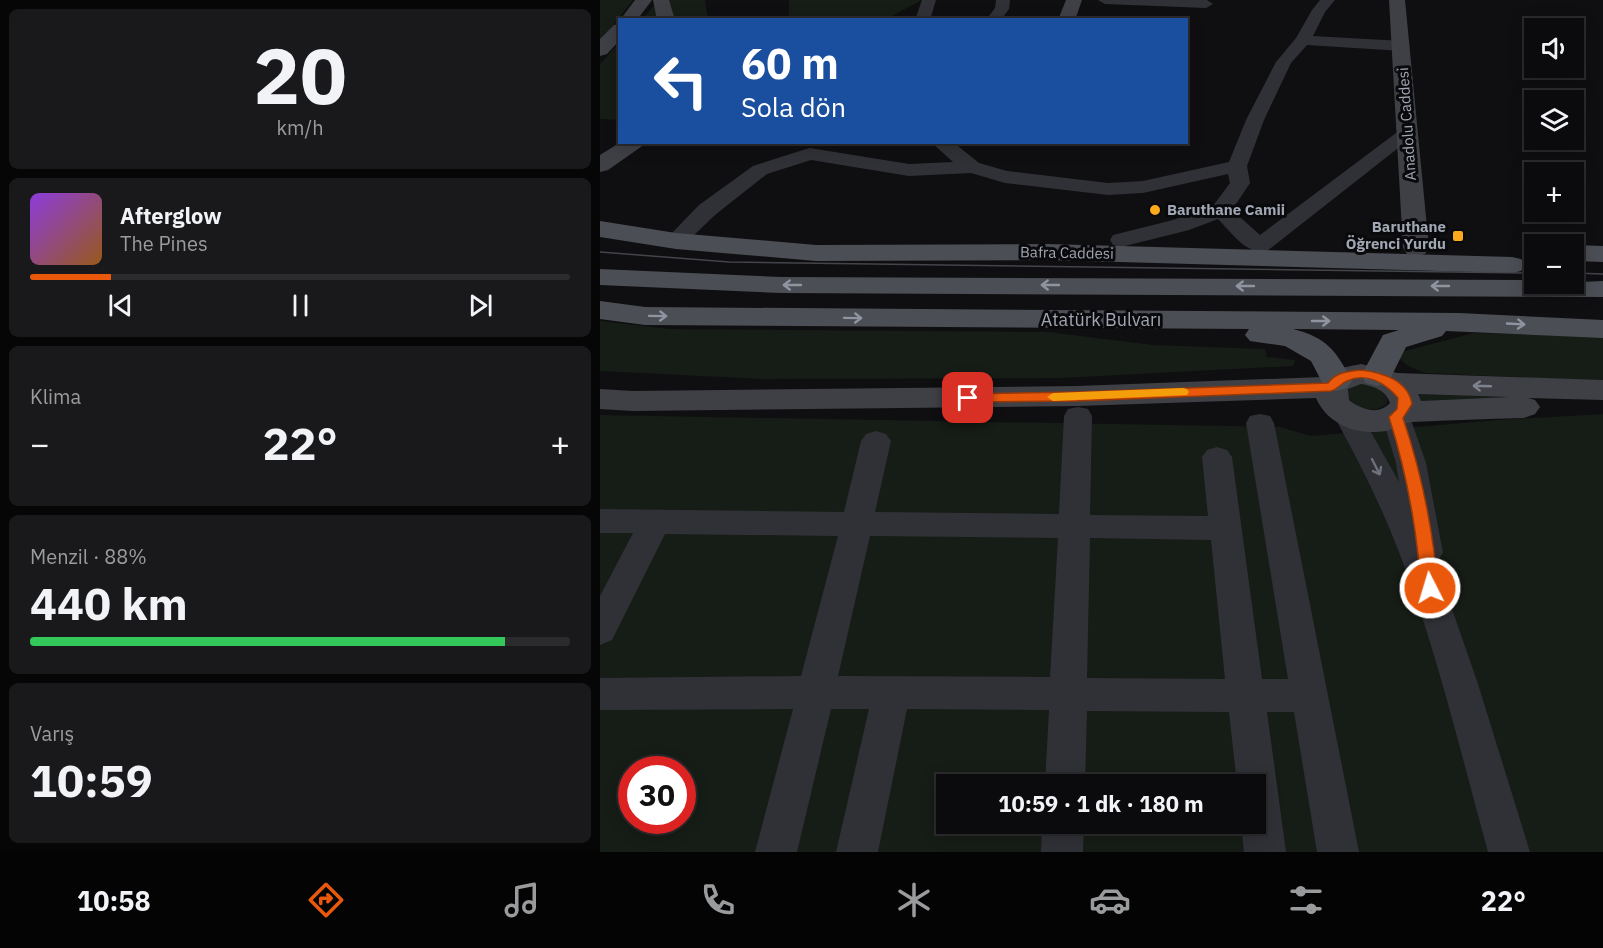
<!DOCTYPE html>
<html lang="tr">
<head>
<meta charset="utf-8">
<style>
	:root { --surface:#0b0b0d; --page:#19191b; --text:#f1f3f6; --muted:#9a9b9d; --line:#2b2b2e; --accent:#ea580c }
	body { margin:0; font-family:"IBM Plex Sans",sans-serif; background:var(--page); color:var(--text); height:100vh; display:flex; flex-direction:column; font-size:22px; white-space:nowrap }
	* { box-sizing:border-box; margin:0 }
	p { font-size:20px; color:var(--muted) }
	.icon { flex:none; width:33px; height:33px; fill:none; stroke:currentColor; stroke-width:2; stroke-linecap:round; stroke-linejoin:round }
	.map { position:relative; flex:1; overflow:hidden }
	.sheet { display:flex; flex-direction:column; gap:9px; padding:9px; background:#060607; width:600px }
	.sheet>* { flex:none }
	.guide { position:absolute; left:18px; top:18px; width:570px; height:126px; border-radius:0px; box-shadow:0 3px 15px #0003,0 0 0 2px var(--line); background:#1a4fa0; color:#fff; overflow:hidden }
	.fabs { position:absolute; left:924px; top:18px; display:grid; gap:12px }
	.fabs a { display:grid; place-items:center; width:60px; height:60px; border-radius:0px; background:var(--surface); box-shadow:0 3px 15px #0003,0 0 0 2px var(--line); font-size:30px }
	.speed { position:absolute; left:18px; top:756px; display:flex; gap:12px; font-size:30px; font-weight:700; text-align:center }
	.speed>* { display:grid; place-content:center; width:78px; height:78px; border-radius:50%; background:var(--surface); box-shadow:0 3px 15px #0003,0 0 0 2px var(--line); line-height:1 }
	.speed .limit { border:9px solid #d22; background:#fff; color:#111 }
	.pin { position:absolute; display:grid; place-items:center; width:51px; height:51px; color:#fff; margin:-26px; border-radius:12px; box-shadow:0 3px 9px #0006 }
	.me { position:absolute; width:66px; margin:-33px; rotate:355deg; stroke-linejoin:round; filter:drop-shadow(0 0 4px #0008) }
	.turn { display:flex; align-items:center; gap:21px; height:126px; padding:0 24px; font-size:27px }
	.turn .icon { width:78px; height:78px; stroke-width:2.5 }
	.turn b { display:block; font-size:42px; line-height:51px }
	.big { font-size:45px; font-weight:800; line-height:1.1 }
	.sheet .widget { flex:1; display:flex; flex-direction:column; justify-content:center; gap:9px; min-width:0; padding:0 21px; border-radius:9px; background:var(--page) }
	.sheet .dial { align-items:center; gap:0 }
	.dial b { font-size:78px; line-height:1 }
	.song { display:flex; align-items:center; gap:18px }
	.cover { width:72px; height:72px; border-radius:9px; background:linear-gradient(135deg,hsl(270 70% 55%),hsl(30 70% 35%)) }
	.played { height:6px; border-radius:3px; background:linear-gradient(90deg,var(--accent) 15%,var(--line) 15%) }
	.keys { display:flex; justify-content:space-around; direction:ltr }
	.heat { display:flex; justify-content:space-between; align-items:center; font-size:33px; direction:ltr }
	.charge { height:9px; border-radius:4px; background:linear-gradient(90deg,#34c759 88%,var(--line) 0) }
	.trip { position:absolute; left:336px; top:774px; width:330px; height:60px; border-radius:0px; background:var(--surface); box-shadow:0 3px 15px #0003,0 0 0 2px var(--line); font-weight:800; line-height:60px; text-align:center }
	.tab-bar { display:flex; height:96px; justify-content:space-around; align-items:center; background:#040405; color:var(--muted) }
	.tab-bar .icon { width:42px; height:42px }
	.tab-bar .on { color:var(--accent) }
	.tab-bar b { font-size:27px; color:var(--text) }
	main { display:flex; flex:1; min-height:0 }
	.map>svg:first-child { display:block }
</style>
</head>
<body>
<main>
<section class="sheet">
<div class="widget dial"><b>20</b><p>km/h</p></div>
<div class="widget">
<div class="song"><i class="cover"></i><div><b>Afterglow</b><p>The Pines</p></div></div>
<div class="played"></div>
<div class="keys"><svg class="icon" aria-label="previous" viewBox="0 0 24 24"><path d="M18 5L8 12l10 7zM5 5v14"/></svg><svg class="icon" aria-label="pause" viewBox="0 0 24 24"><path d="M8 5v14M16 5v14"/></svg><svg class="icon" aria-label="next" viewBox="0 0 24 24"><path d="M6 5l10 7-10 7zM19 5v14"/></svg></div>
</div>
<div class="widget"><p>Klima</p>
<div class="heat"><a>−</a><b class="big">22°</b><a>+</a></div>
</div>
<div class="widget"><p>Menzil · 88%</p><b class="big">440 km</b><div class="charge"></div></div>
<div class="widget"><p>Varış</p><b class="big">10:59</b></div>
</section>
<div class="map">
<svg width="1003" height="852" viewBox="0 0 1003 852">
	<rect width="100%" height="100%" fill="#0f0f11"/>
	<path fill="#161c16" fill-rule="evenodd" d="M0,0H33L0,43Z
		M59,0H105L108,19L41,20Z
		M189,0H322L286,19H184L189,15Z
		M19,43V120L0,119V64Z
		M0,321L70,329L448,332L553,345L665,349L667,357L695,360L693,366L461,378L162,379L0,371Z
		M874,333L1003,336V381L825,373L808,366L798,357L805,351Z
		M760,384L777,387L788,397L787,403C776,415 755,410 747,396C748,387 752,386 760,384Z
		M816,389L936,399L822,405Z
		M1003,414V852H0V415L680,427L711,436L897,420ZM32,770H82V820H32ZM346,784H656V824H346Z"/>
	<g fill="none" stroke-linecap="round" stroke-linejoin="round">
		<path fill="#303136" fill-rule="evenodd" d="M322,0H336L330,20H315Z
			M396,0H410L409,9L401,20H386L395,8Z
			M498,0H607L613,4L606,8L505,4Z
			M720,0H735L725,12L713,36L802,41L810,46L802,51L707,45L691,63L664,120L647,166L650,183L632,210L660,235L800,130H814L816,134L667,251C647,256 631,232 618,219L589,230L521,247L513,245L510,240L513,235L573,220L613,206L630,183L628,174L543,193L508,195L405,183L371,173L309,176L211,160L167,174L115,215L91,238L83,240L75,238L72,233L99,205L153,166L203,150L210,148L309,164L353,162L331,142H353L379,163L407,171L508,183L543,181L629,162L646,120L676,62L696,38L712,10Z
			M478,407L488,409L492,416L490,515L608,516L602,457L607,450L617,447L627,450L632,457L662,679H688L646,423L650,416L660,414L670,416L674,423L759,852H717L694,712H667L686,852H644L641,824H656V784H637L629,712L487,711L485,784H445L449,710L307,709L278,852H236L269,709H231L197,852H155L193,709L0,710V678L201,676L238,536L65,534L12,640L0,645V596L33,533H0V509L244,512L261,441L266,434L276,431L286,434L291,441L275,512L459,514L464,416L468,409ZM270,536L458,538L450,677L238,676ZM490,538L611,540L625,679L487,678Z
			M748,407L758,409L799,482L796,463L782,417L786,410L796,408L806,410L810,417L826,463L843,553L836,563L878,684L930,852H888C857,740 831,624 785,518C770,483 752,449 734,416L738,409Z
			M442,824H484L483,852H441Z"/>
		<path fill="#3e4046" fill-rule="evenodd" d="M35,0H52L37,20H20Z
			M53,0H69L75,20H57Z
			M466,0H482L475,20H458Z
			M789,0H805L829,248L825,254L816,256L807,254L803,248Z
			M20,24V40L7,54L0,56V39L14,25Z
			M21,142H48L8,170L0,172V155Z
			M761,364L797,373L1003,380V400L928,398L935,400L940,407L935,414L924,418C887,419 849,420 812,422C803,423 795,429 786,431C757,436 727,424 716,398L477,406L33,411L0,409V389L33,391L477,386L722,377L736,369ZM761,384C773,386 786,390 790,403C778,416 760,409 749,400L748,389ZM818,394L910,397L821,401Z"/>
		<path fill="#4c4e55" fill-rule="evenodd" d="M0,221L76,233L216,245L448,244L912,257L921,259L925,265L921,271L912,273L448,260L216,261L76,249L0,237Z
			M974,245L1003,246V262L974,261Z
			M0,269L181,277L934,280V284L1003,281V297L181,293L0,285Z
			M0,301L45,307L859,313L1003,320V338L846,331L842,336L806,347L788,383L777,386L766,383L761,376L783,335L799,330L693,329C728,338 736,351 752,381L747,388L736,391L725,388L711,361L685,346L650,341L645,335L649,329L45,325L0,319Z"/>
		<path stroke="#43454b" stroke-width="1.5" d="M0,252L129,262L934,273
			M974,273L1003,274"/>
	</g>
	<defs><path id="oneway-shaft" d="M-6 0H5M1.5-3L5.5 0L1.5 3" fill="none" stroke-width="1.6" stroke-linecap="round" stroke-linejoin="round" transform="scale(1.5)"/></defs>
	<g stroke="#8f94a0">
		<use href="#oneway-shaft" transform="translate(192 285) rotate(180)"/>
		<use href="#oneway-shaft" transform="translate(450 285) rotate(-180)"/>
		<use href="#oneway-shaft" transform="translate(645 286) rotate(-180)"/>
		<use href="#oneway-shaft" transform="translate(840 286) rotate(-180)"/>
		<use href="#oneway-shaft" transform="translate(58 316) rotate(1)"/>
		<use href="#oneway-shaft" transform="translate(253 318) rotate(1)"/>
		<use href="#oneway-shaft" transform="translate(721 321)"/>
		<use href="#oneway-shaft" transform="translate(916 324) rotate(3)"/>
	</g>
	<use stroke="#7e828d" href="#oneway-shaft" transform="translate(882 386) rotate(-178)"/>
	<use stroke="#6e717b" href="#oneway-shaft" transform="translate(776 467) rotate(63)"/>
	<path fill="#ea580c" stroke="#983908" stroke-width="1.5" d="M762,370C783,373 808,380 812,404L803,418C822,474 833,530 838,588L835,593L830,595L824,593L821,588C817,529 807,474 789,417L797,409L798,398C785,383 767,372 747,381C740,384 738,389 731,391L477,401L368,402L361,398L368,394L477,392L728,383C736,372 749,371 762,370Z"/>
	<path fill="#f59e0b" d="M583,388L587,389L589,392L587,395L453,401L447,397L453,393Z"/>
	<g fill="#fbaa1d" stroke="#0a0a0c" stroke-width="2">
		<circle cx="555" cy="210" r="6"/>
		<rect x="852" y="230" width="12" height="12" rx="3"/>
	</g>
	<g text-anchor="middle" stroke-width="6" stroke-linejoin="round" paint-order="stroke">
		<g font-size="15" fill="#a0a6b3" stroke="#0a0a0c">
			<text transform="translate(807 124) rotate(-94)" y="5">Anadolu Caddesi</text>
			<text transform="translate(467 253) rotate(1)" y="5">Bafra Caddesi</text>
		</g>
		<g font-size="15" font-weight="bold" fill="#a0a6b3" stroke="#0a0a0c" text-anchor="start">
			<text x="567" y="215">Baruthane Camii</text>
			<text x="846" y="232" text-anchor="end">Baruthane<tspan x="846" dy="17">Öğrenci Yurdu</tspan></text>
		</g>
		<g font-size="18" fill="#a0a6b3" stroke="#0a0a0c">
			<text x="501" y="326">Atatürk Bulvarı</text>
		</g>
	</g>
</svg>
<div class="fabs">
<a><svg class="icon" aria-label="sound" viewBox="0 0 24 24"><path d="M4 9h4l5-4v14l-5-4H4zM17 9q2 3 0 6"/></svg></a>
<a><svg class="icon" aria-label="layers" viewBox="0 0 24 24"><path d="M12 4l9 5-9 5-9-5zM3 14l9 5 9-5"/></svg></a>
<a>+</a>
<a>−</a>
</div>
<div class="speed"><div class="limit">30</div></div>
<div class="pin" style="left:368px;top:398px;background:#d93025"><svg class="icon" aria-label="arrive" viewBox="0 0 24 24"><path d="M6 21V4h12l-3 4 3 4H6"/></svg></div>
<svg class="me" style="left:830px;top:588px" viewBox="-20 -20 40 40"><circle r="17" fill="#ea580c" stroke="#fff" stroke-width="3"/><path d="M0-11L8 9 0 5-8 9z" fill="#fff"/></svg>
<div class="trip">10:59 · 1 dk · 180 m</div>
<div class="guide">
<div class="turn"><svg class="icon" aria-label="left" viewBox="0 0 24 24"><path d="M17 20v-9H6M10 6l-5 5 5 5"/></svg><div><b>60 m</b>Sola dön</div></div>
</div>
</div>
</main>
<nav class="tab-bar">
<b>10:58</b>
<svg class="icon on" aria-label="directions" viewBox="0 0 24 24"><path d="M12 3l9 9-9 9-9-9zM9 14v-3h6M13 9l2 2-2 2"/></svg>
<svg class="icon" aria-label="music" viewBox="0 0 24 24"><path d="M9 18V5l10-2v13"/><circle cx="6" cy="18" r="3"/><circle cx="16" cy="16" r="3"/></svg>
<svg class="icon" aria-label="phone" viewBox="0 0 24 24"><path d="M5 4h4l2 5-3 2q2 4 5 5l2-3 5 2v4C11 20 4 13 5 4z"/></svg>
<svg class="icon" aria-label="climate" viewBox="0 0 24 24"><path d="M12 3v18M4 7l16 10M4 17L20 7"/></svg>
<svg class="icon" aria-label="car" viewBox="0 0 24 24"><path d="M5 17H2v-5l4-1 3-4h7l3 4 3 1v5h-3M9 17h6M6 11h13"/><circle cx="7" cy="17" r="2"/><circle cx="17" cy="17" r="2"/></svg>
<svg class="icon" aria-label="filters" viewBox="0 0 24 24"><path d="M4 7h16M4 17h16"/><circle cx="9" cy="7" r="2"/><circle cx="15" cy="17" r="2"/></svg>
<b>22°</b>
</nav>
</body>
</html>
